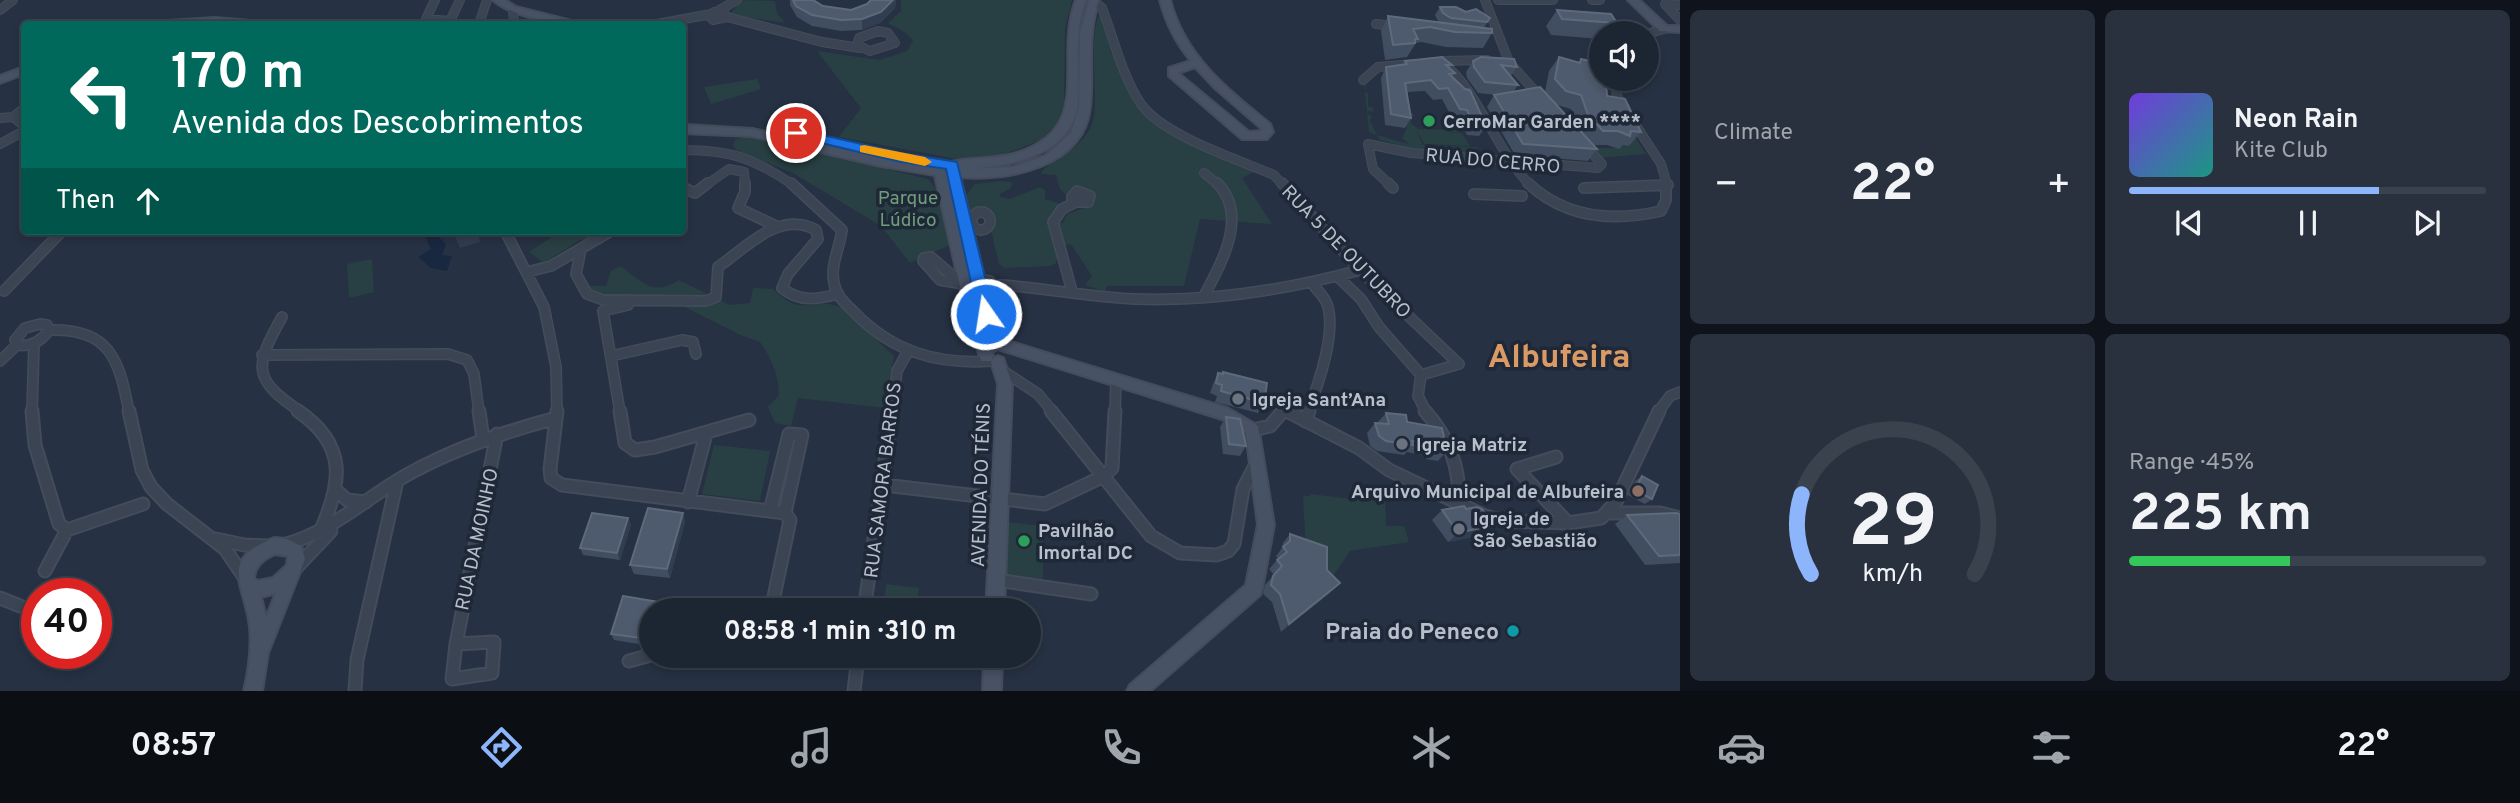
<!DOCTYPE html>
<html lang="en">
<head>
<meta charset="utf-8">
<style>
	:root { --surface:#1c2532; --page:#29313e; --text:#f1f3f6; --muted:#a0a5ac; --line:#3a424d; --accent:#8db5fb }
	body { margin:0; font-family:Overpass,sans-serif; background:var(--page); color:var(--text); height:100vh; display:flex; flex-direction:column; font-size:26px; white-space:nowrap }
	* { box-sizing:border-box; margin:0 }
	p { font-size:23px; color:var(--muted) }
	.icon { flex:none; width:38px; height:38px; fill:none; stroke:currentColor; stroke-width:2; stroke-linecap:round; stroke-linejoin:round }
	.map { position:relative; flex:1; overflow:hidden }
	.sheet { display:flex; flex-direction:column; gap:10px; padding:10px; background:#0f141c; width:840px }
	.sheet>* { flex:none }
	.banner { position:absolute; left:21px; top:21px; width:665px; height:214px; border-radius:7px; box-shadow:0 4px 10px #0003,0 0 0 2px var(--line); background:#00695c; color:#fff; overflow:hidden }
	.controls { position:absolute; left:1589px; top:21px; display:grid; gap:14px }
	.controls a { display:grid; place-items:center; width:70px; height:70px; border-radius:50%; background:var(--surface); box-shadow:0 4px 10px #0003,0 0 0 2px var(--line); font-size:35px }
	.speed { position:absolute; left:21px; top:578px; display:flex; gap:14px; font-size:35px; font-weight:700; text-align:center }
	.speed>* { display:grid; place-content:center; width:91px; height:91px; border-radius:50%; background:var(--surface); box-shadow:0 4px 10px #0003,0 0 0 2px var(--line); line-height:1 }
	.speed .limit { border:10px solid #d22; background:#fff; color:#111 }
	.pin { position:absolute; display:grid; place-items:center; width:60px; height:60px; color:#fff; margin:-30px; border:4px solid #fff; border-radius:50%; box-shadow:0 2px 7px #0007 }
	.me { position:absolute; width:77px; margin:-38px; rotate:347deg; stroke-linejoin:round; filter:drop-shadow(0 0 5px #0008) }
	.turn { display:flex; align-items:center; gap:24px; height:147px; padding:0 35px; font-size:32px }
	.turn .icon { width:91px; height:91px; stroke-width:2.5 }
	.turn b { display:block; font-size:49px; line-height:60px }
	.then { display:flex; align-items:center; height:66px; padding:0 35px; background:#0003; gap:14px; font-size:26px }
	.big { font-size:52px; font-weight:700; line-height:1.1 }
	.sheet .tile { flex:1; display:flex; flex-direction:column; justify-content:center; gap:10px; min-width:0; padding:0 24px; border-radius:10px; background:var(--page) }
	.sheet .dial { align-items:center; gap:0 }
	.dial svg { height:182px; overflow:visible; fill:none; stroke:var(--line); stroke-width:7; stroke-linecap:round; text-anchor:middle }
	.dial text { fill:var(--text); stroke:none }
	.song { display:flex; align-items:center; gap:21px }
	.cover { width:84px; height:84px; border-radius:10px; background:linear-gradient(135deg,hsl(260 70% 55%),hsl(170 70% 35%)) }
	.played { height:7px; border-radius:4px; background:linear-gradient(90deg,var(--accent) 70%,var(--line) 70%) }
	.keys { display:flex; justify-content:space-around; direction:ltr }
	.heat { display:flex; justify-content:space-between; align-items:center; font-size:38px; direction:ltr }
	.charge { height:10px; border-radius:5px; background:linear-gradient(90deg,#34c759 45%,var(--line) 0) }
	.sheet .tiles { flex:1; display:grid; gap:10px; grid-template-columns:repeat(2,1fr) }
	.trip { position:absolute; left:639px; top:598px; width:402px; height:70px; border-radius:35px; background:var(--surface); box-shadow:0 4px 10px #0003,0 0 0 2px var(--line); font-weight:700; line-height:70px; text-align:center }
	.menu { display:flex; height:112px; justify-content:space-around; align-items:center; background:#0b0f14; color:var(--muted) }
	.menu .icon { width:49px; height:49px }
	.menu .on { color:var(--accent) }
	.menu b { font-size:32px; color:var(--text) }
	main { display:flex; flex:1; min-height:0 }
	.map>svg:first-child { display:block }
</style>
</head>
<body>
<main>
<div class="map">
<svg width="1680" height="691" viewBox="0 0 1680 691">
	<rect width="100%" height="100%" fill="#263143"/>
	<path fill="#284043" d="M742,0L775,1L777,13L785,23L738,16L735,18L730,14Z
		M901,0H1072L1065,28L1064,104L1057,124L1041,140L997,157L957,159L839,137L861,108L817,51L879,60L907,51L913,41L906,33L888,23L901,11Z
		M1102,12L1130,93L1150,118L1258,170L1242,178L1272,224L1200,219L1184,286H1107L1105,292L1085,285L1092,276L1071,244L1064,245L1056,222L1063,223L1067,214L1084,208L1083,205L1093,201V196L1072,191L1067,196L1060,189L1056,175L1041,174C1044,162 1087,151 1094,117C1098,95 1087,24 1102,12Z
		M757,79L761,89L711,104L704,87Z
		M1364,83L1366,84L1365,92L1368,93V106L1373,108V112L1368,111L1367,114L1372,116L1370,121L1377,135L1409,144L1402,138L1407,128L1405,109L1415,115L1411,117V123L1418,129L1451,130L1453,127L1451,121L1455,128H1462L1464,132L1459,129L1460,132H1448L1462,133L1470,146L1425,144L1416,131L1423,145L1476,147L1480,153L1413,149L1380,140L1377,135L1369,132Z
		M1618,120L1625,122L1646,154L1598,158L1594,148H1620L1621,145L1630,146Z
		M682,122L760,128L936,168L750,129L683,126Z
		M747,136L928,179L936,189L950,245L910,263L881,226L793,173L736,150L733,145L735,140Z
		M1000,181L1012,182L1011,188L1000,194V197L1010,199L1040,187L1045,190V199L1059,203L1048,220L1058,256L1056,263L1050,266L1005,268L999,264L991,230L995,224L994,218L983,212L969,215L965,196L975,184Z
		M561,231H601L585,241L581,239L544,263L529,252Z
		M372,259L374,292L349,298L347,264Z
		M621,266C642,282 653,297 679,280L730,305L750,303L753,288L773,289C804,321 816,294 844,309L894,356L884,408L798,398L791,426L775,423L768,407L779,395C778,374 772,360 760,342L743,336L683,306L608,302L581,297L587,286H606L611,271Z
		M714,445L770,451L760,501L702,494Z
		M1360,487L1385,489L1386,526H1404L1409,542L1350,551L1326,587L1306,552L1303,496H1310V494L1360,500Z
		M1006,522L1043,526V579L1004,574Z
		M886,584L919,588L916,611H883Z"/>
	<path fill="#182841" d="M433,232L446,244L442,255L452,256L447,271L431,268L418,257L431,249L424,234Z"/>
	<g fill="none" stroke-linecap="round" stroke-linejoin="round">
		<g stroke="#444c5b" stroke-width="10">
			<path id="street-far2" d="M435,0L426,19L450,21L460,0
				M1485,0L1509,62L1541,98
				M1498,0H1553
				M1592,0H1600
				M1097,4L1102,8C1114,39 1122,76 1141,104C1164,136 1237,159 1274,175L1283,185
				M1680,5L1665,4L1680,20
				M513,9L514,24
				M0,10L13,0
				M714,12L724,13L727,17L713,20L710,17Z
				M716,12L737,0
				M727,17L822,42L860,48
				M479,24L487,0
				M657,24L711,14
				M1376,24L1395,26
				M878,31L888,33L895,43L870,51L857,45L859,38Z
				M1647,34L1664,29
				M1442,61L1487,60
				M1442,63C1476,86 1496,151 1530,185
				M1615,79L1617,96L1625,109
				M1363,80L1378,67L1413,64
				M13,117L24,108
				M0,118L13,117L24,126
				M1633,121L1661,164L1667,185
				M0,144L24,131
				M682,150C730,150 754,158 793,185
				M1204,173L1219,185
				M706,185L729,169L744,172L745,185
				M1390,185L1373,169L1368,144L1411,153L1598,168L1602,164L1591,152
				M1662,185H1668"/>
		</g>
		<g stroke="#444c5b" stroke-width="12">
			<path id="street-far1" d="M745,183V192L738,208L776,226
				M791,183L842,230C840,247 830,265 834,283C836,296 846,304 855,313C893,352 938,365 992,361
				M1282,183L1360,270L1459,364
				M1388,183L1393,188
				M1528,183C1565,218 1613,222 1661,211L1666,200V183
				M682,187L695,193L708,183
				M1584,188L1668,185
				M1077,191L1090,196L1088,202H1076L1072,197Z
				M1474,194L1522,196
				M972 221a9 9 0 1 1 18 0a9 9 0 1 1-18 0Z
				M505,231L544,307L556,367L557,412
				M581,249L576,274L587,294L603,300L706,301L716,297L718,267C747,247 779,210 816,230L818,239L788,274L782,288C799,302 817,300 837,294
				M527,272L551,266L611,231
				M1337,276L1361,299L1379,327L1421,375
				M969,285L940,280L923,261L924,258L931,257L953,276L990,281
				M4,291L62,231
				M1072,291L1053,222L1062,209L1076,202
				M981,293L991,286L1001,285C1045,288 1089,297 1134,299C1211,302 1286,290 1360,270
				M1203,298C1220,265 1250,216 1217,183
				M282,317C254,367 252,379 301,412
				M40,324L47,325L49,330C41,342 31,347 17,345L15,340L25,328Z
				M49,330C110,328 119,359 129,412
				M262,355L448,354L467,360L474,374L479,412
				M611,356L682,340L693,342L696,354
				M0,361L17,345
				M1003,371L1038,394L1053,412
				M32,412L34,344
				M620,412L603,311L628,305
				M892,412L897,371L908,351
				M1115,412L1116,382
				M1281,412L1284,409L1290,412
				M1308,412C1318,385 1337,332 1327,304C1324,296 1316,289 1311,282
				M1426,412L1418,396L1421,375L1459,364
				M1658,412L1670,396L1680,392"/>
		</g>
		<g stroke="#444c5b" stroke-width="15">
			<path id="street" d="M32,411L35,445L59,524L67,530L143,504
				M129,411L142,470L151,487L167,504L225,549L246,580
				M298,411C348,445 342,483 320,532
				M479,411L483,439
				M557,411L550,469L551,478L562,485L785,513L790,520L771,611
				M620,411L625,443L635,450L655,447L749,420
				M1051,411L1151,536L1180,553L1217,555L1228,551L1234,544L1243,489L1256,464
				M1287,411L1359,448L1389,470L1485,516L1505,521L1568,523L1601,518L1616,502L1659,411
				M1425,411C1450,439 1460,467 1459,505
				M1305,421L1309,411
				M1253,430L1270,426L1283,411
				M1556,457L1517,469L1568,523
				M884,485L1045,504L1104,476L1112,468L1115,411
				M336,490L347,500L366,502
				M688,502L706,434
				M770,511L789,434L802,435L785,513
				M1607,513H1660L1680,518
				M216,539L244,545L270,546
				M283,545C330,533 363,500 405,476C452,449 504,432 556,418
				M296,568L331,531
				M45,571L67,530
				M997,580L1091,594
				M0,598L20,606
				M864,611L892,411
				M494,642L492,673L452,679L456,644Z
				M456,644L497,434
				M683,656L712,659L715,656
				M629,661L651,655
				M355,691L357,660L397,481
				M854,691L858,656"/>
		</g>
		<g stroke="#444c5b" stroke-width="4">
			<path id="secondary" d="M493,0H505L516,7L583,24C560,26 511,16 493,0Z
				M1076,0H1086C1073,33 1080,67 1078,101C1074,158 1003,168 959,169L1013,167L1045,156L1071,133L1079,107L1080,34L1089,0H1099C1086,36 1094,71 1090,107C1084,167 1009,181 960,177L996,328L1001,339L1227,408L1258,426L1274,525L1262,589L1260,595L1150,691H1127L1130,685L1246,585L1258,525L1246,433L1222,419L998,349L992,352L993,357L991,361H981L961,291L935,175L881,166L752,136L682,133V125L752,129L881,158L933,167L939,162L947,168L948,163C968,156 995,161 1017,153C1097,128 1053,59 1076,0ZM947,176H948L963,242Z
				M1160,0H1170C1184,55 1227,90 1270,124L1273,132L1267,139H1242L1169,76V68L1191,61C1176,43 1166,23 1160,0ZM1195,67L1216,89L1261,128V131L1249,132L1178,73Z
				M1628,0H1639L1667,26H1680V32L1660,31Z
				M215,18L251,21L256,24H163L168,21Z
				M24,67V74L0,83V76Z
				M998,356L1003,358L1012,384L1004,611H986L998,384L991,362L993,358Z
				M274,538L287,539L301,546L305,559L268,653L262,691H244C249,670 252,649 250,627C245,584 217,560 274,538ZM275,554L288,556L287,565L273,578L258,581L254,578C255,565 264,559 275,554ZM276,593L266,618L261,597Z
				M984,656H1002L1001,691H983Z"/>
		</g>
		<use href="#street-far2" stroke="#3a4452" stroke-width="8"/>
		<use href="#street-far1" stroke="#3a4452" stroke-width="9"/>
		<use href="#street" stroke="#3a4452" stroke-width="11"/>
		<use href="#secondary" fill="#485265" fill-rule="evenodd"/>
	</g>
	<path fill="#414e61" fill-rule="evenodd" d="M790,0H813L823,6L851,10L867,4L871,0H896L895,8L880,23L862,30L841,31L812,26L797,17L790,5Z
		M1440,7L1490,18L1484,28L1492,33L1483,48L1446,47L1421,42L1416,43L1407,57L1385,60L1381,31L1388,16L1441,23L1438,21L1435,15Z
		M1557,10L1617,23L1610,33H1601V39L1551,35L1546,26Z
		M1559,57L1579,63L1581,59L1607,96L1641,132L1629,146L1623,145L1619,149L1607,145H1593L1597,149L1588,161L1515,155L1487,107L1494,95H1497L1478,93L1467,78L1466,72L1473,61L1517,67L1510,77L1518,85L1513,92H1545L1549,71ZM1557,105L1571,109L1577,128Z
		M1405,61L1452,65L1450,68L1455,73L1453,77L1486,126L1479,136L1467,135L1460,121L1453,120L1442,99L1433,100L1425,91L1407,92L1411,118L1405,128L1385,125L1381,78L1386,67L1402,65Z
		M513,231H548L547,234H515Z
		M1223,372L1264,403L1258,413L1215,402L1217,396L1210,393L1213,384L1218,373L1222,374Z
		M1386,413L1407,422L1447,451L1438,461L1426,459V456L1407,452L1404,455L1377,451L1370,446L1367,433L1375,423H1377Z
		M1226,417L1246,446L1240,456L1223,454L1220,427Z
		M1642,476L1652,499L1645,504L1628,495L1635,481Z
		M1466,509L1494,525L1483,535L1448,542L1432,520L1442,510Z
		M683,513L685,522L670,578L634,574L630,565Z
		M1680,514V563L1645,565L1615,524L1627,515Z
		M628,518L631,525L620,560L583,555L580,548Z
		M1290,534L1327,570L1331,592L1281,632L1272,602L1263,594L1265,585L1274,575L1269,569L1278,559L1276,556L1282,548L1283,543Z
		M659,602L662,608L661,611H651V646L614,640L611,634Z"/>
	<path fill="#313d50" d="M893,0H896L895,8L880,23L862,30V19Z
		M456,231H478L480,242L460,248L453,232Z
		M683,513L685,522L670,578L667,569Z
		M628,518L631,525L620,560L617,553Z
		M1494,525L1483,535L1448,542L1458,533Z
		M1340,583L1331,592L1281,632L1289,624Z
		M659,602L662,608L661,611H657Z
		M651,630V646L648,639Z"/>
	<path fill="#4e5a6d" stroke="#5e6a7c" stroke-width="2" d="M793,0H813L823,6L851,10L867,4L871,0H893L881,12L862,19L841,20L812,15L796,6Z
		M1440,7H1456L1466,12L1476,9L1490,18L1487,22L1451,18L1443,13Z
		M1557,10L1611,14L1617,23L1562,19Z
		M1388,16L1492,29V33L1455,32L1430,27L1413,29L1418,39H1415V43L1393,45Z
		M1442,57L1452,65H1446L1455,73L1449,74L1465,89L1470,90L1486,126L1474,125L1467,110L1460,109L1448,88L1439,89L1431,80L1405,83L1411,118L1391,114L1386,67L1407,64L1405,61Z
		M1481,57L1514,59L1517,67L1501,65L1518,85L1485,82L1474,67L1473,61Z
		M1559,57L1580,63L1581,59L1599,63L1601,66V79H1606L1607,96L1625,99L1641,132L1631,131L1630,136L1618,131H1603L1588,115L1581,95L1566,91L1555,79Z
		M1540,87L1597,149L1523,144L1494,95Z
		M1223,372L1267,383L1264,403L1221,391L1222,385L1216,383L1218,373L1223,374Z
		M1386,413L1406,415L1407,422L1442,428L1447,451L1436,449L1435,445L1412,441L1413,445L1386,441L1379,436L1375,423L1389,424Z
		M1226,417L1240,419L1246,446L1229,444Z
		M1642,476L1658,485L1652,499L1635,490Z
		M1464,506L1466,509L1477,507L1482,509L1494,525L1458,533L1442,510Z
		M648,508L683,513L667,569L630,565Z
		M592,513L628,518L617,553L580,548Z
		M1676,513L1680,514V555L1659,556L1627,515Z
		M1290,534L1327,547V570L1340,583L1289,624L1280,594L1271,585L1273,576L1282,566L1277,560L1287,552L1283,547L1290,541Z
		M623,596L659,602L657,611H651V630L648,639L611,634Z"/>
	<path fill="#1a73e8" stroke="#114b97" stroke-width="2" d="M796,129L901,153L957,162L994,314L991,319L986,320L978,314L946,169L901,162L792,136V130Z"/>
	<path fill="#f59e0b" d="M864,145L925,157L932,162L925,166L860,152V146Z"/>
	<g fill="#2e9e5b" stroke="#1f2837" stroke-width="2.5">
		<circle cx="1429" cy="121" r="7"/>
		<circle cx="1024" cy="541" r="7"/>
	</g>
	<g fill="#6b7280" stroke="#1f2837" stroke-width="2.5">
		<circle cx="1238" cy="399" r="7"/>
		<circle cx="1402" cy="444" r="7"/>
		<circle cx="1459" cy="529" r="7"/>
	</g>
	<circle fill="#8d6e63" stroke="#1f2837" stroke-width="2.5" cx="1638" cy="491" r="7"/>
	<circle fill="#0f9aa8" stroke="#1f2837" stroke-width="2.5" cx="1513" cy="631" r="7"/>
	<g text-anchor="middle" stroke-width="7" stroke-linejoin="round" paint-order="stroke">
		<g font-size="19" font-weight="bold" fill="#b7bfcc" stroke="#1f2837" text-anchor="start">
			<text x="1443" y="128">CerroMar Garden ****</text>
			<text x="1252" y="406">Igreja Sant’Ana</text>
			<text x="1416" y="451">Igreja Matriz</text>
			<text x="1624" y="498" text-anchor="end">Arquivo Municipal de Albufeira</text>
			<text x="1473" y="525">Igreja de<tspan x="1473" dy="22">São Sebastião</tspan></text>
			<text x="1038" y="537">Pavilhão<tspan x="1038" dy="22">Imortal DC</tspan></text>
		</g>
		<g font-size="19" fill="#b7bfcc" stroke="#1f2837">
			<text transform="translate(1493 160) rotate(5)" y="7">RUA DO CERRO</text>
			<text transform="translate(1347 251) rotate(46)" y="7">RUA 5 DE OUTUBRO</text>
			<text transform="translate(882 480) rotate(-83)" y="7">RUA SAMORA BARROS</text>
			<text transform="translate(980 485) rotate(-88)" y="7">AVENIDA DO TÉNIS</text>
			<text transform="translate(476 539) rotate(-78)" y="7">RUA DA MOINHO</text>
		</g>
		<g font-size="19" fill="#6e9e7a" stroke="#1f2837">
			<text x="908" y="204">Parque<tspan x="908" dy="22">Lúdico</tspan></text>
		</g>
		<g font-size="23" font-weight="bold" fill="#b7bfcc" stroke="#1f2837" text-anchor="end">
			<text x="1499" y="639">Praia do Peneco</text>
		</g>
		<g font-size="33" font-weight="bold" fill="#d99a65" stroke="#1f2837">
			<text x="1559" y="367">Albufeira</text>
		</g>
	</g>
</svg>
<div class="controls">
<a><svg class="icon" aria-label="sound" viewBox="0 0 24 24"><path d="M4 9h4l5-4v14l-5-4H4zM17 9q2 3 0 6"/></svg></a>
</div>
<div class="speed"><div class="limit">40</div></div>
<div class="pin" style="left:796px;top:133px;background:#d93025"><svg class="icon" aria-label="arrive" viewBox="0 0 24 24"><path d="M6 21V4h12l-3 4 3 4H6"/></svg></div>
<svg class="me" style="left:986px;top:314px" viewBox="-20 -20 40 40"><circle r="17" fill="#1a73e8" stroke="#fff" stroke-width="3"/><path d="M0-11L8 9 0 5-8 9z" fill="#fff"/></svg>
<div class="trip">08:58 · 1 min · 310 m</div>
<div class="banner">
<div class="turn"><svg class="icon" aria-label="left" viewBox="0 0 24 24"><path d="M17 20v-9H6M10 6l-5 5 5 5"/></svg><div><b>170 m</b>Avenida dos Descobrimentos</div></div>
<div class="then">Then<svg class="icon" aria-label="ahead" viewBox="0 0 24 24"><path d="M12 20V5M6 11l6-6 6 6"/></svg></div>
</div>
</div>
<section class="sheet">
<div class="tiles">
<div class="tile"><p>Climate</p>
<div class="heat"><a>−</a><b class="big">22°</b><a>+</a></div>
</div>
<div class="tile">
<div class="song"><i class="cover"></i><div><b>Neon Rain</b><p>Kite Club</p></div></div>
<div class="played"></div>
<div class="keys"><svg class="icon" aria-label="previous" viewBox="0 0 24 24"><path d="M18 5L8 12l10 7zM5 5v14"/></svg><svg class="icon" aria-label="pause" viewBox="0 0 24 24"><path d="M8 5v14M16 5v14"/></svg><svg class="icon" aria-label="next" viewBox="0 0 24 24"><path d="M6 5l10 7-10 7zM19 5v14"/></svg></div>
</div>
<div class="tile dial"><svg viewBox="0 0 100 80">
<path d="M14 69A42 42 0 1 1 86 69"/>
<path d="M14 69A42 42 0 0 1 10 34" stroke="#8db5fb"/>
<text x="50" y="56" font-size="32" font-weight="700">29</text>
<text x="50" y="72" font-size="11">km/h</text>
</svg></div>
<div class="tile"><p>Range · 45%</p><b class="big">225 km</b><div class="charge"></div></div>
</div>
</section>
</main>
<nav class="menu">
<b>08:57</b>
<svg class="icon on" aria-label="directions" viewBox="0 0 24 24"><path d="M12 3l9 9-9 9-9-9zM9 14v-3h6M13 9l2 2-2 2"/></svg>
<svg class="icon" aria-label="music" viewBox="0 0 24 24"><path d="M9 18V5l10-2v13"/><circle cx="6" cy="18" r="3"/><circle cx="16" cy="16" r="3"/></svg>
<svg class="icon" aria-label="phone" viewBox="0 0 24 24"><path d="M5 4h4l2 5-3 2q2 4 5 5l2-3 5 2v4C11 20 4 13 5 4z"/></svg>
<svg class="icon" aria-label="climate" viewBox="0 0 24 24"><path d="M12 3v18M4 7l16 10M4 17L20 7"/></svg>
<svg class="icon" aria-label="car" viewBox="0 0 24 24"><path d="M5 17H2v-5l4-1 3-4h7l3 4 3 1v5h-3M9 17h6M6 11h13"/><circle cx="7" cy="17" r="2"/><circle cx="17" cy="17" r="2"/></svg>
<svg class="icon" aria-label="filters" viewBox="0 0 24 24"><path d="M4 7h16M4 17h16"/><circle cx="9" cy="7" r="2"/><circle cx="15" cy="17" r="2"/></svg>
<b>22°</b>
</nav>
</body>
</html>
